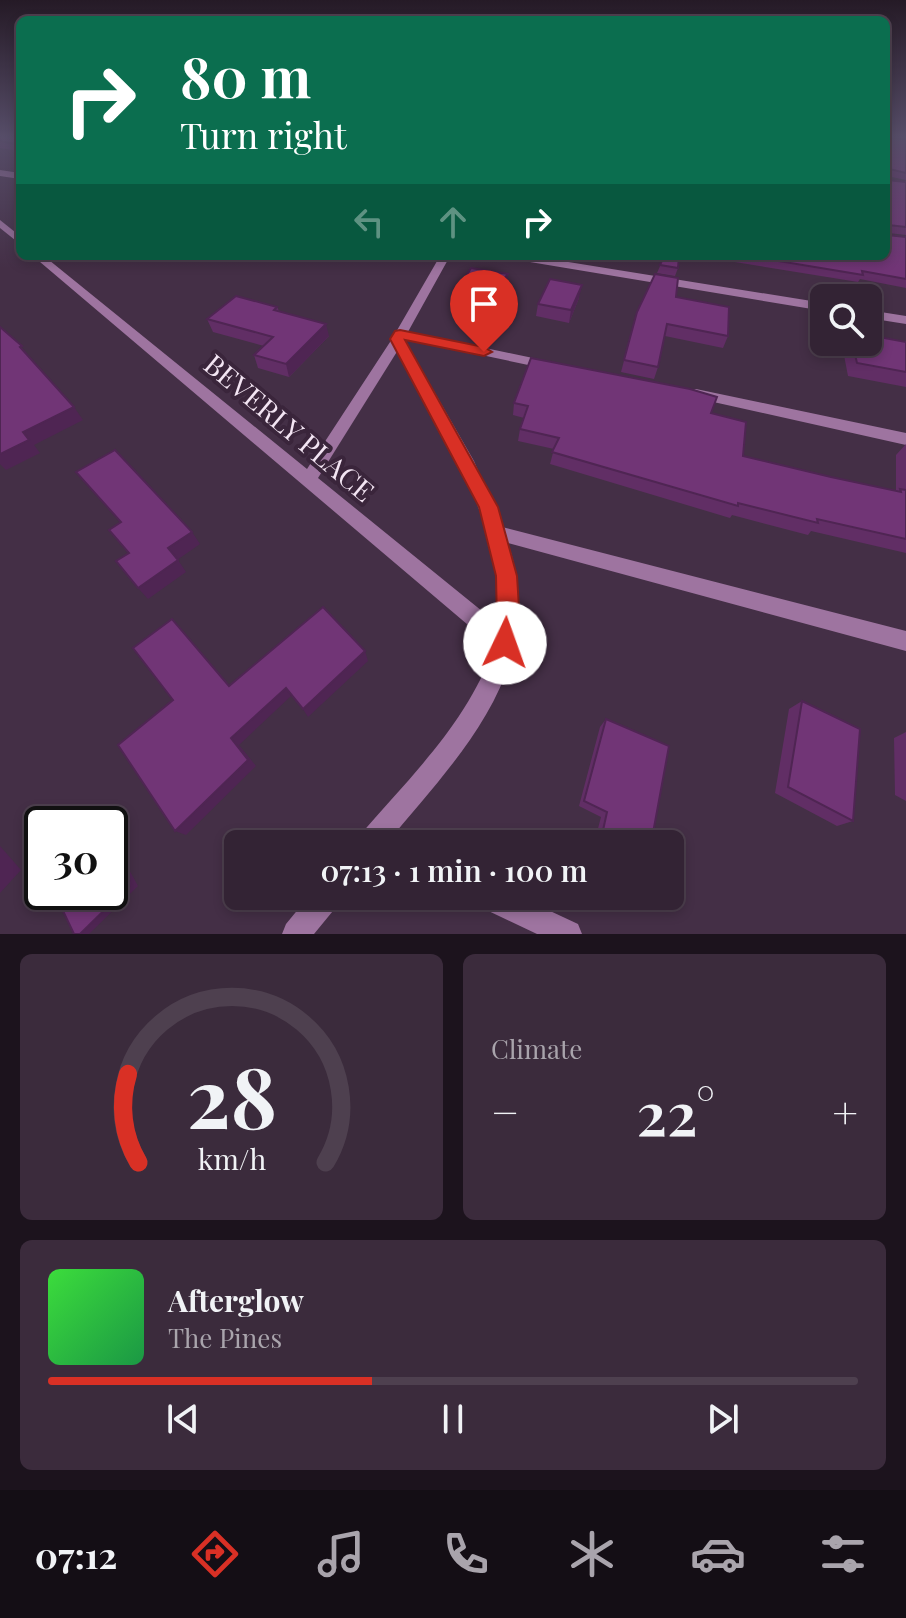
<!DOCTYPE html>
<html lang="en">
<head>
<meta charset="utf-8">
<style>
	:root { --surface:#332334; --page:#3b2b3c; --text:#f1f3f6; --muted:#a9a4ac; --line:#4e404f; --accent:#d93025 }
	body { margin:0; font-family:"Playfair Display",serif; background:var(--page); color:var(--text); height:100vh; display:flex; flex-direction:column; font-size:30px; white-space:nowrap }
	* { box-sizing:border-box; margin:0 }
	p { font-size:26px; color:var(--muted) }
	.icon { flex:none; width:44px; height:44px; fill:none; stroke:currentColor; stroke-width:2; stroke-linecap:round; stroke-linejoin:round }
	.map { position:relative; height:934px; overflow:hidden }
	.details { display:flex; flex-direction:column; gap:20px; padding:20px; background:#1c131d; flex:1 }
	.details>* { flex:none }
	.top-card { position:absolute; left:16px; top:16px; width:874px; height:244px; border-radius:12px; box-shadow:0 4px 12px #0003,0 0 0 2px var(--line); background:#0b6e4f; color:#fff; overflow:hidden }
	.tools { position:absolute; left:810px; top:284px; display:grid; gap:16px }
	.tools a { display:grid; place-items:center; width:72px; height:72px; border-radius:12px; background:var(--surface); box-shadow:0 4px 12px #0003,0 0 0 2px var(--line); font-size:40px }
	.speed { position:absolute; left:24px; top:806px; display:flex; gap:16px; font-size:40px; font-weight:700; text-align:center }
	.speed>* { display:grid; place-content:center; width:104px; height:104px; border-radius:50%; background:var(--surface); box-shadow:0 4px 12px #0003,0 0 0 2px var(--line); line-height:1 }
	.speed .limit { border:4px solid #111; border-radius:12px; background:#fff; color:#111 }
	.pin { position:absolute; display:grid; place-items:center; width:68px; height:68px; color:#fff; margin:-82px -34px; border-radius:50% 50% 50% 0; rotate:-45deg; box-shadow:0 0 8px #0007 }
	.pin .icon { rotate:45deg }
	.me { position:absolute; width:88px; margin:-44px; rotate:3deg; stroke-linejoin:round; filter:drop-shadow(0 0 6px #0008) }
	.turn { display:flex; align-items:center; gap:28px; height:168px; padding:0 32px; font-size:36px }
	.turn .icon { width:104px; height:104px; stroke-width:2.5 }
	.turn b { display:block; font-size:56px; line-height:68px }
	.lanes { display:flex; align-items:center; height:76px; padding:0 32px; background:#0003; justify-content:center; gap:40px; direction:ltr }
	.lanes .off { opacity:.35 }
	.big { font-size:60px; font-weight:600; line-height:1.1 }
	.details .widget { flex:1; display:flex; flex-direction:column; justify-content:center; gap:12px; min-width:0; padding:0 28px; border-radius:12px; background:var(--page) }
	.details .dial { align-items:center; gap:0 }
	.dial svg { height:208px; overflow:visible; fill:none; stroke:var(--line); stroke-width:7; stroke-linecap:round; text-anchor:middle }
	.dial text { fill:var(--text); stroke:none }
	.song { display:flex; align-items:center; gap:24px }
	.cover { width:96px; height:96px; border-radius:12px; background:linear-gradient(135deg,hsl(120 70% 55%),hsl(140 70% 35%)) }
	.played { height:8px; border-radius:4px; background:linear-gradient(90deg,var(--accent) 40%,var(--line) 40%) }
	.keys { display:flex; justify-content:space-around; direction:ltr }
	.heat { display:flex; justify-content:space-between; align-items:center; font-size:44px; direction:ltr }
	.details .tiles { flex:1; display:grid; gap:20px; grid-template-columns:1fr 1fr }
	.widget:last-child { grid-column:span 2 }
	.trip { position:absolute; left:224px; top:830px; width:460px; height:80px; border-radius:12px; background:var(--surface); box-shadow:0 4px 12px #0003,0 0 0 2px var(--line); font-weight:600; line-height:80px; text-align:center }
	.tabs { display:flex; height:128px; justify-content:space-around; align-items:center; background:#140e15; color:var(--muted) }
	.tabs .icon { width:56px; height:56px }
	.tabs .current { color:var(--accent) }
	.tabs b { font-size:36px; color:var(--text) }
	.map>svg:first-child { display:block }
</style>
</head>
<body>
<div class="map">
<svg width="906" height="934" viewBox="0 0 906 934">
	<rect width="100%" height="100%" fill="#442f46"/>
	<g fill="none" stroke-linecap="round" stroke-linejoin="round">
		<path fill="#9e74a0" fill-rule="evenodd" d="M400,330L552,362L559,366L552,370L396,337L394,334Z
			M696,389L906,433V445L691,397L689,394L691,391Z
			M474,896H518L578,924L582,934H537L478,906Z"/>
		<path fill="#9e74a0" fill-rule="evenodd" d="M0,170L20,173V179L0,176Z
			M0,220L20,236V244L0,228Z
			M33,256H44L307,469L392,339L440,256H450L404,339L474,461L502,527L906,631V651L508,543C551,667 458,757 386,844H356L360,835C411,776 468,722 494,647ZM398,350C444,435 504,523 498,624L318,478Z
			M507,256H531L824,303V311L512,259Z
			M868,310L906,316V324L868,318Z
			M309,896H341L337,906L314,934H282L286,924Z"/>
	</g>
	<path fill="#612e65" d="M0,137H20V151L0,148Z
		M886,137L906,139V180L887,176L888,180L906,182V235L889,233L888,235L906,237V288L860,279L858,282L698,256H886Z
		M176,256H199L192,260Z
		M653,256H679L678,268L675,276L657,273L664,257Z
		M507,286L486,313L455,307V295Z
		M676,297L728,336L723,348L665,336L658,367L654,379L621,372L637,312Z
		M579,298L569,323L536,316L538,304Z
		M277,307L279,311L329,336L289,377L258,368L254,355L264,346L213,332L207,319Z
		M844,342H906V387L848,376L842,345Z
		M514,403L711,413L743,456L831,477L896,491V455L906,444V553L811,531L808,535L732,515L730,518L550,464L554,449L518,441L520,429L524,418L513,415Z
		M802,701L853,821L837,826L775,793L789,709Z
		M606,719L651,844H594L601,817L579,806L600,727Z
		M906,732V801L895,795L894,738Z"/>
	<path fill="#4f2553" d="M508,274L507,286L486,313V301Z
		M582,285L579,298L569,323L571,310Z
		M326,324L329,336L289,377L286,364Z
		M74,407L83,420L34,445L40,453L6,470L0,464V454L23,432Z
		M192,532L200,544L177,560L168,548Z
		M178,560L186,572L148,599L138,588Z
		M365,651L368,661L308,717L303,709Z
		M286,688L291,696L239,745L256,766L186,835L175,831L231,738Z
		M110,841L114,842L138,886L89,934H80L110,847Z
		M0,846L21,870L0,893Z"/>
	<path fill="#713576" stroke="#4f2553" stroke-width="2" d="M0,137H20V145L0,141Z
		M886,137L906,139V173L890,169L887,172L888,180L906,182V227L889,225L888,235L906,237V279L862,271L863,275L748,256H886Z
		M664,256H679L678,268L660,265Z
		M471,268L508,274L486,301L455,295Z
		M655,274L678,278L676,297L729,307L728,336L667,324L658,367L624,360L637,312Z
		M550,279L582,285L571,310L538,304Z
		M236,296L277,307L274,310L326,324L286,364L254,355L273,337L207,319Z
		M0,327L22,346L20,347L74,407L23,432L29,440L0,454Z
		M868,335L906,342V372L857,363L852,342H868Z
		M531,358L690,389L717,397L711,413L746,422L743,456L831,477L901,492L900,489L906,490V539L817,519L818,523L738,503V506L552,452L559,438L520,429L528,406L514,403Z
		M115,450L192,532L168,548L178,560L138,588L116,561L129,553L109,530L121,522L76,472Z
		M323,607L365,651L303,709L286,688L231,738L248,760L175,831L118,745L173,700L133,648L172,619L229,686Z
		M802,701L860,729L853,821L788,787Z
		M606,719L669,746L651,844H600L607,812L584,801Z
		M110,847L131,884L80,934H74L54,892H110Z"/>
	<linearGradient id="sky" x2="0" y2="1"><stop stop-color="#251a26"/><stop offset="0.51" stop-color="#564d68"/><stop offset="1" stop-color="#564d68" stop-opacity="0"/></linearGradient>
	<rect width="906" height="268" fill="url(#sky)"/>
	<path fill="#d93025" stroke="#8d1f18" stroke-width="2" d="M400,330L484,347L492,352L484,356L405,340L498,507L517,576L520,623L513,651L505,654L497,651L494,643L497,623L496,576L479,507L390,339L395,331Z"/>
	<g text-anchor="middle" stroke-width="8" stroke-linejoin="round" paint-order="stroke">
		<g font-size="28" fill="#f3e5f3" stroke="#3a253b">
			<text transform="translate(289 428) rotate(40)" y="10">BEVERLY PLACE</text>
		</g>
	</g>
</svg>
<div class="tools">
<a><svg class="icon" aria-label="search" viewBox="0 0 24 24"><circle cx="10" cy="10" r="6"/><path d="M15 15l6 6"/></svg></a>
</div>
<div class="speed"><div class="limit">30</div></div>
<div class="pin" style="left:484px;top:352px;background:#d93025"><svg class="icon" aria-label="arrive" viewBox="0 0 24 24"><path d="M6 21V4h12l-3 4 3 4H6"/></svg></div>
<svg class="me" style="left:505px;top:643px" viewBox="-20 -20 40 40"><circle r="19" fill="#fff"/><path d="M0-13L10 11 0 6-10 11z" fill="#d93025"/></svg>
<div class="trip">07:13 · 1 min · 100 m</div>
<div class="top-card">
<div class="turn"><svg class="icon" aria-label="right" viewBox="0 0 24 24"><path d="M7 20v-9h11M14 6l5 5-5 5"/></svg><div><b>80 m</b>Turn right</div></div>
<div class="lanes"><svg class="icon off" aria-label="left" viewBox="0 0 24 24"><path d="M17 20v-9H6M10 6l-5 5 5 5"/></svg><svg class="icon off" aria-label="ahead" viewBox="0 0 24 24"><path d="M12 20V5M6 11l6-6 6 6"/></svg><svg class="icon" aria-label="right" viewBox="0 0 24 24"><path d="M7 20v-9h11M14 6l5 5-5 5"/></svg></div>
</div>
</div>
<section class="details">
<div class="tiles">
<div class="widget dial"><svg viewBox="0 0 100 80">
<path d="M14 69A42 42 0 1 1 86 69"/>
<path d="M14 69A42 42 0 0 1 10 35" stroke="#d93025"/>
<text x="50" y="56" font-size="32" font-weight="700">28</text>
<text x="50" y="72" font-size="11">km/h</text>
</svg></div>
<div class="widget"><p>Climate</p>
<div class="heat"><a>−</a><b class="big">22°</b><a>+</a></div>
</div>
<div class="widget">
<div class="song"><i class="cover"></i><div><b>Afterglow</b><p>The Pines</p></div></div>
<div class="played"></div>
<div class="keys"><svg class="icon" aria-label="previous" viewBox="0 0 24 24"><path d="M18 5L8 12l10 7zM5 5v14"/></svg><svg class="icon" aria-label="pause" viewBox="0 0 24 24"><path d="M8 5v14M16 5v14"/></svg><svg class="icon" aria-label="next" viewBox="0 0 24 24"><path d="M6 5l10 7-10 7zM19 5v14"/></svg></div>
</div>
</div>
</section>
<nav class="tabs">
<b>07:12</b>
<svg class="icon current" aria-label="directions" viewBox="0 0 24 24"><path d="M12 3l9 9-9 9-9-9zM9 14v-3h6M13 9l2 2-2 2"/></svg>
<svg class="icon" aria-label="music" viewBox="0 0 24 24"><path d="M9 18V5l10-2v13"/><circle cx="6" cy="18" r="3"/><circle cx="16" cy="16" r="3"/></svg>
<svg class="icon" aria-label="phone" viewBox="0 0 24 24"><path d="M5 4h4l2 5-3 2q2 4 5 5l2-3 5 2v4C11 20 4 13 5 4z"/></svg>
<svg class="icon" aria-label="climate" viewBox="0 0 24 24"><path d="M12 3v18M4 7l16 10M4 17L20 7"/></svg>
<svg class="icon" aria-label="car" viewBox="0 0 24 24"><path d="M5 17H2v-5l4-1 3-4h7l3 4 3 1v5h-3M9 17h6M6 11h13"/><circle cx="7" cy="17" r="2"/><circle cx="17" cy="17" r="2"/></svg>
<svg class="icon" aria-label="filters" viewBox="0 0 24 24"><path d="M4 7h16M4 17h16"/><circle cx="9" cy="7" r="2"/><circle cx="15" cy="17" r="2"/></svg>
</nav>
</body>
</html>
